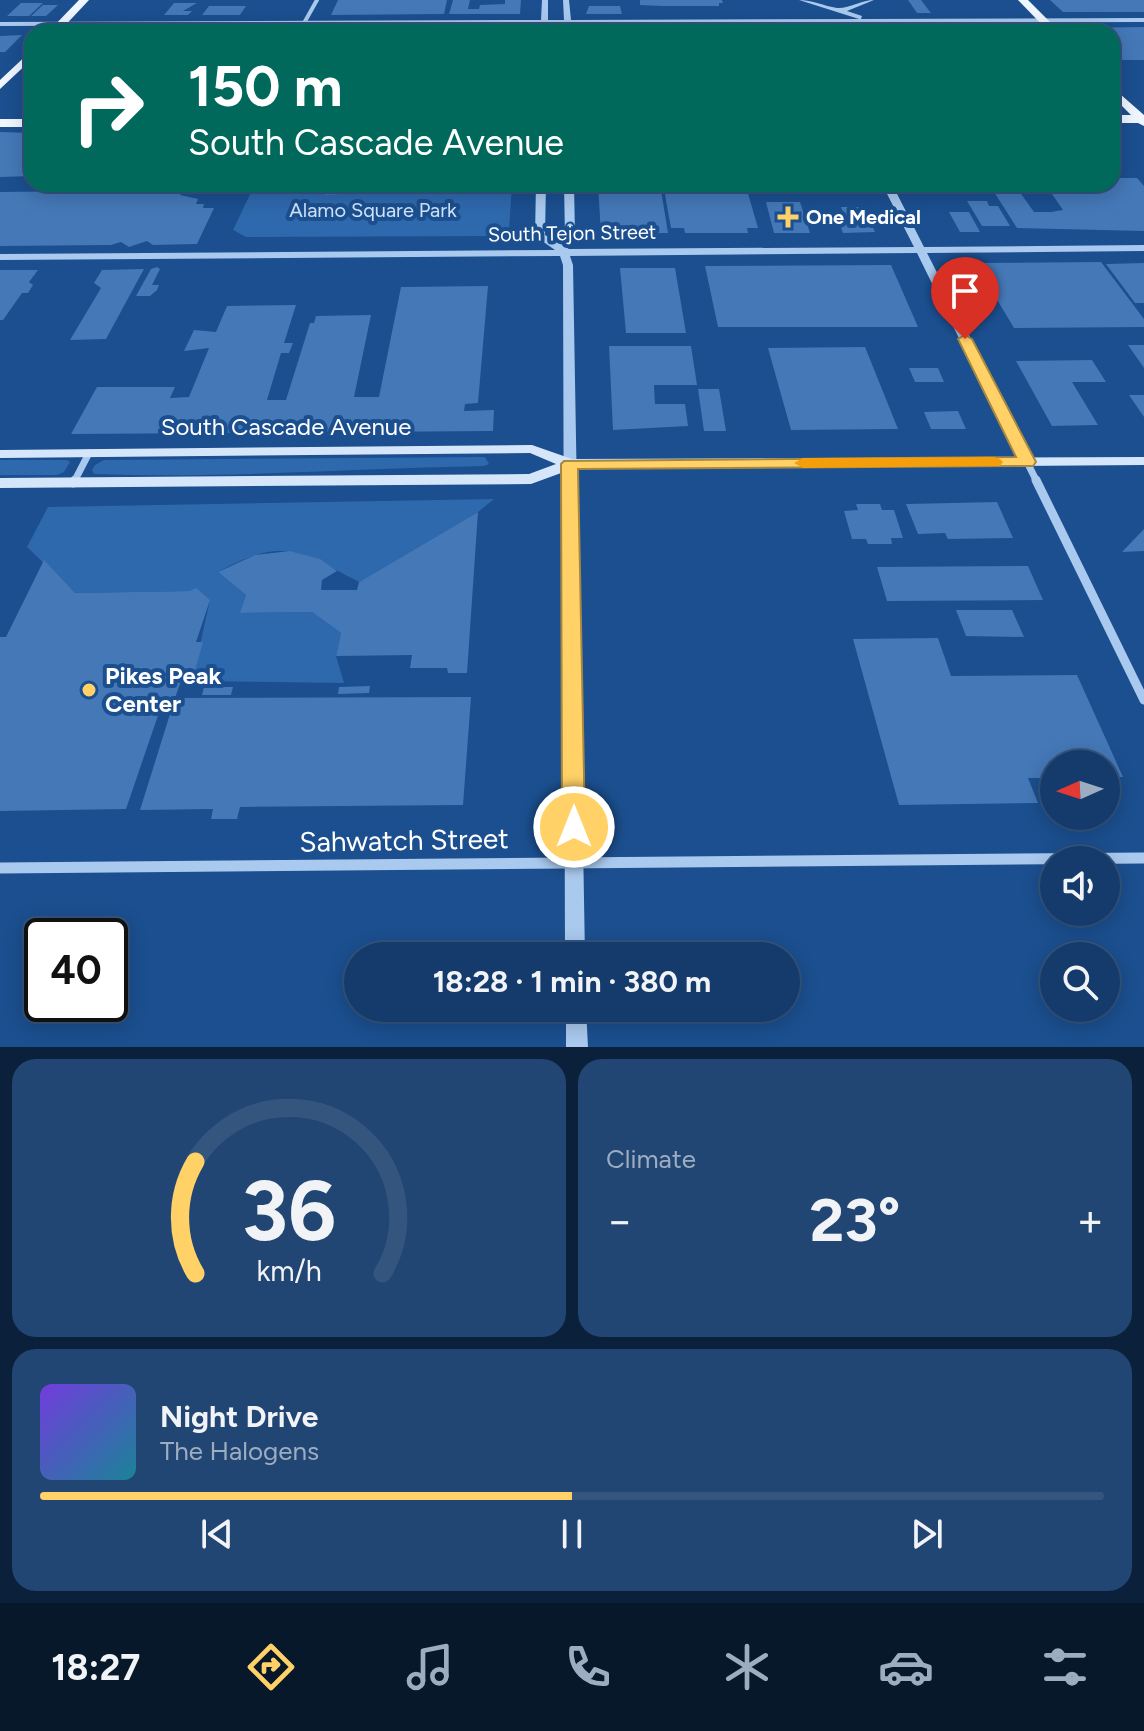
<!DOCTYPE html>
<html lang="en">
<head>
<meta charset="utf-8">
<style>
	:root { --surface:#143b6b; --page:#214673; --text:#f1f3f6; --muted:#9dadc1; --line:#33557e; --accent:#ffd166 }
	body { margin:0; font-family:Figtree,sans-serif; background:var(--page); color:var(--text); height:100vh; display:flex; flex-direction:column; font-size:30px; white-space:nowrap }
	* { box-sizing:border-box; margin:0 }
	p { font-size:26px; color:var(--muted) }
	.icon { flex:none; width:44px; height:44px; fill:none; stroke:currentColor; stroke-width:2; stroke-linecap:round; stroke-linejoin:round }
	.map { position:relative; height:1047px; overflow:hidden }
	.side { display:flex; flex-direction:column; gap:12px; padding:12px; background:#0b203b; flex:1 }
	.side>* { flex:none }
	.guide { position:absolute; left:24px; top:24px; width:1096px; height:168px; border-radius:24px; box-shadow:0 4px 20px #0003,0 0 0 2px var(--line); background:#00695c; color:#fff; overflow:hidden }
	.needle { width:52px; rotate:267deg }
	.tools { position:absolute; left:1040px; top:750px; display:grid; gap:16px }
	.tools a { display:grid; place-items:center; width:80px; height:80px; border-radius:50%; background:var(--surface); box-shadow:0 4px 20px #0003,0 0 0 2px var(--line); font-size:40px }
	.speed { position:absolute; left:24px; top:918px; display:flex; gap:16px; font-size:40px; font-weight:700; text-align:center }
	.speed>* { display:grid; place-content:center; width:104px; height:104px; border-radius:50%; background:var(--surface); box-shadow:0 4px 20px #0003,0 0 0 2px var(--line); line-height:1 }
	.speed .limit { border:4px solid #111; border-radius:12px; background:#fff; color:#111 }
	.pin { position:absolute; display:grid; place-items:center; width:68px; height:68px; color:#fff; margin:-82px -34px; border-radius:50% 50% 50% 0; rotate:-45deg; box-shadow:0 0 8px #0007 }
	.pin .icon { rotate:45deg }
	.me { position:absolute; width:88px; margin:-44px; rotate:0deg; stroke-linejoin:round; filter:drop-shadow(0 0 6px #0008) }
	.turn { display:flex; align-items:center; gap:28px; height:168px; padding:0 32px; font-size:36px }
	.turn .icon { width:104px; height:104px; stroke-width:2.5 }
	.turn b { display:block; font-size:56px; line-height:68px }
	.big { font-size:60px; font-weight:700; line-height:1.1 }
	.side .widget { flex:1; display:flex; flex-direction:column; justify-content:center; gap:12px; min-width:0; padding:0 28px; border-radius:24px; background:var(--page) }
	.side .dial { align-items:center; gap:0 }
	.dial svg { height:208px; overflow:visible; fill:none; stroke:var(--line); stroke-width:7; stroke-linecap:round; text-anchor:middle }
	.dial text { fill:var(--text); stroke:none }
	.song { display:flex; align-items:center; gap:24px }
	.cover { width:96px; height:96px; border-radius:12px; background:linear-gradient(135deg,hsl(260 70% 55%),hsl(190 70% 35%)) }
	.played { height:8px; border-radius:4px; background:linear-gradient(90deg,var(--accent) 50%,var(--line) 50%) }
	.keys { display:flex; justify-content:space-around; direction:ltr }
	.heat { display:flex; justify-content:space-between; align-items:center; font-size:44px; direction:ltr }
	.side .tiles { flex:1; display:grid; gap:12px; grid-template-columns:1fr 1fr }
	.widget:last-child { grid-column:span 2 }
	.trip { position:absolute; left:344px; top:942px; width:456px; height:80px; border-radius:40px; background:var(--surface); box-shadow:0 4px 20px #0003,0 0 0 2px var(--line); font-weight:700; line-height:80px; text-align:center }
	.tab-bar { display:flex; height:128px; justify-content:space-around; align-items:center; background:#08182b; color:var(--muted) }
	.tab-bar .icon { width:56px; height:56px }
	.tab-bar .on { color:var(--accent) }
	.tab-bar b { font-size:36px; color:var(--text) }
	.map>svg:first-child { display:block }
</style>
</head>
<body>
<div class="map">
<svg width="1144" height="1047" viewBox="0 0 1144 1047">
	<rect width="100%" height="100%" fill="#1b4f8f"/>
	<path fill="#2e69ad" d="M255,184H512L509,231L497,236L246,237L233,230Z
		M485,457L489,464L484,466C354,468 224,479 94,474L92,470L95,465L104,460Z
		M0,460H67L70,462L64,472L57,475H0Z
		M494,499L478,512L359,582C299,551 284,536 218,572L246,595L241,613L312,612L341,633L336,656L344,683L192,681L210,600L190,591L75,593L27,547L48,507Z"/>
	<path fill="#4478b7" d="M338,0H447L444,14L331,15Z
		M453,0H470L468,9H479L480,5L505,4V0H521L520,14H449Z
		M640,0H722L723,3H719V6H662L640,5Z
		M908,0H921L931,13H917Z
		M1050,0H1144V12H1063Z
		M21,3H43L29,16H7Z
		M174,3H197L183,11H192L188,15H164Z
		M43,5H58L46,16H31Z
		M209,6H246L240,15H202Z
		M589,6H620L622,14H586Z
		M997,27L1001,32H909L906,29Z
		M1144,27V60H1112V32H1081L1077,28Z
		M22,35L5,52H0V36Z
		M0,132L32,133V176L0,177Z
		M1112,178H1137L1144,186V231L1017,228L989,184H1006L1011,191H1019L1034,212H1051L1063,210L1045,184H1112Z
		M329,184H435L434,194H398L399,190L325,195Z
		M598,184H660L668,233L601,234Z
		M673,184H736L737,190H747L758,228H747L748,233H685L684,228H671L664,189L674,188Z
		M855,184L859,192H840L836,185Z
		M918,184H950L951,187H938L943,194H923Z
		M127,186V192L183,191L180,195L198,199L196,204H204L203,208H214L197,244L153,245L147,241L129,247L121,242L111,245L0,246V192L104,191L107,187Z
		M967,201H987L989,206H998L1010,226H982Z
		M766,202H800L810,233H774Z
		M841,207H864L875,232L843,233L836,215H844Z
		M949,212H969L980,232H960Z
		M1101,262L1144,319V327L1014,328L975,263Z
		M1144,263V303H1135L1106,264Z
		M891,265L918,327H718L705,266Z
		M157,267L160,269L152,285H159L157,290L150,296H136L151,269Z
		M620,268H675L686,333H626Z
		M144,269L106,339L70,340L101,288L94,283L102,270Z
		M0,270H38L29,282L33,285L28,293H22L3,320H0Z
		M488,286L478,403L465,404L464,411L494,410L493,431L71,434L97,387H175L170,398L189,397L209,348L184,351L194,330L216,332L227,306L296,305L284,343H293L289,353H281L267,400H286L310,323H314L316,316L371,315L354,397H379L401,287Z
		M1128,345H1144V368Z
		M609,346H691L697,385H654L655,404H685L688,426L613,430Z
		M865,347L898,429L791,430L768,348Z
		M1092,360L1106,382H1072L1098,425L1052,426L1016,361Z
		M909,368H938L944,382H915Z
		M698,389H719L726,431H704Z
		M1129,395H1144V417Z
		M958,411L966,429H931L924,412Z
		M997,502L1013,538L948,539L945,533L918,534L906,504Z
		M856,504H880L882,510H894L903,538H891L892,544H868L866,539H852L844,511L858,510Z
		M478,512L467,673H448L447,668H410L412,655L336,656L341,633L312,612L240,613L246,595L218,572L255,555L290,551L320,559L337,571L322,580L321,590H357L359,582Z
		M1144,529V551L1122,552Z
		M44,560L75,593L190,591L196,588L210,600L196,642H203L192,681H181L175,698H164L126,809L0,811V637H6Z
		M1028,566L1043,600L887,601L877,567Z
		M956,610H1012L1024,637L966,636Z
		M938,638L951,676L1077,675L1123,777H1106V764H1054V778H1028L1038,803L899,805L853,639Z
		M370,686L369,693L338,694L339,687Z
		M204,687H233L231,695H202Z
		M471,697L463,805L240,807L237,819H211L213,809L140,810L175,698Z"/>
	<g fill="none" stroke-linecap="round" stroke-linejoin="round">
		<path stroke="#a9c9ee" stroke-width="4" d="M299,32L317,0"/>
		<path stroke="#a9c9ee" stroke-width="7" d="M1027,462L1037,482
			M74,482L89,453"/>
		<path stroke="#a9c9ee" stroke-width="9" d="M1036,480L1144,700
			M73,483L75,480"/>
		<path stroke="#a9c9ee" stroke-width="11" d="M0,868L1144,858"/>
		<path fill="#a9c9ee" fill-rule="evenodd" d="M542,0H548V20H564L563,0H569L571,20L859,19L799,0C812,0 824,6 837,8C848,9 862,0 874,0L847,11L862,16L861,19L1144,18V22L746,23L759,30L774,32H752L738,24H571L572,32H564V24H548V32H540L541,24L0,26V22L541,20Z
			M536,184H546L545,235L561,244L565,236L564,184H574L575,236L568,249L914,247L882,184H892L924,247L1144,245V251L927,253L1034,462L1027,466L1020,462L917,253L570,256L573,265L585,956H565L563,265L560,256L0,260V254L555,250L535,236Z
			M566,1008H586L588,1047H566Z"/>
		<path fill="#d6e6fa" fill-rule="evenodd" d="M532,445L572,459L1144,457V465L572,469L531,484L0,488V478L529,474L556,464L530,453L0,458V450Z"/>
		<path fill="#f0f6ff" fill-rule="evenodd" d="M79,0H89L59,32H48Z
			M1018,0H1028L1060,32H1049Z
			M32,50V59L0,89V80Z
			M1112,87L1144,115V126L1138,123H1112V115H1131L1112,96Z
			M0,119H32V127H0Z"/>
	</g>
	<path fill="#ffd166" stroke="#a68842" stroke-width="2" d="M965,335L972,339L1036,462L1033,466L578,469L585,827L582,834L574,837L565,834L562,827L561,464L564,461L1016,457L958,339Z"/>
	<path fill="#f59e0b" d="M994,457L1000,459L1003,462L1000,466L803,468L794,463L803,458Z"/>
	<g fill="#ffd166" stroke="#1b4f8f" stroke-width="3">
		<path d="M784 205h8v8h8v8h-8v8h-8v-8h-8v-8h8z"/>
		<circle cx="89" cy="690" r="8"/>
	</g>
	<g text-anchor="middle" stroke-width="8" stroke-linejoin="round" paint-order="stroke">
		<g font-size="20" fill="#cfe3fa" stroke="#1b4f8f">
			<text x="373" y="217">Alamo Square Park</text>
		</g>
		<g font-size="20" font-weight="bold" fill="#fff" stroke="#1b4f8f" text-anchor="start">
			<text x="806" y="224">One Medical</text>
		</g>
		<g font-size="20" fill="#fff" stroke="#1b4f8f">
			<text transform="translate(572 233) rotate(-1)" y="7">South Tejon Street</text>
		</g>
		<g font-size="24" fill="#fff" stroke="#1b4f8f">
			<text x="286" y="435">South Cascade Avenue</text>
		</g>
		<g font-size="24" font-weight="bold" fill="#fff" stroke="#1b4f8f" text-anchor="start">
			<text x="105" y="684">Pikes Peak<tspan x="105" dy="28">Center</tspan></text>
		</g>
		<g font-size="28" fill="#fff" stroke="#1b4f8f">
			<text transform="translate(404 840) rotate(-1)" y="10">Sahwatch Street</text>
		</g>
	</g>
</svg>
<div class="tools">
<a><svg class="needle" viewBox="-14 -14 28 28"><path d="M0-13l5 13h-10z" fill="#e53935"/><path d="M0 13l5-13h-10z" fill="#9dadc1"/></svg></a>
<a><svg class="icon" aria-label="sound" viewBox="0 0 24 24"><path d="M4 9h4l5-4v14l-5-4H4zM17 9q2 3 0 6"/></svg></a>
<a><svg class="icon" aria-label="search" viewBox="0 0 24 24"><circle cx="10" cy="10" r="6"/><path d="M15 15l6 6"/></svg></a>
</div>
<div class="speed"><div class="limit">40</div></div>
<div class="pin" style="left:965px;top:339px;background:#d93025"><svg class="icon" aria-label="arrive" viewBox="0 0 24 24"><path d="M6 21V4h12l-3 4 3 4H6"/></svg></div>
<svg class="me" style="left:574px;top:827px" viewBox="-20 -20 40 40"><circle r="17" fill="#ffd166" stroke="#fff" stroke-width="3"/><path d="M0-11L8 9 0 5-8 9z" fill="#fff"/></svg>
<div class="trip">18:28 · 1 min · 380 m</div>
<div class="guide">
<div class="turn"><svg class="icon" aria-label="right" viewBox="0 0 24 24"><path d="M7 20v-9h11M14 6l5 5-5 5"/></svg><div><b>150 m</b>South Cascade Avenue</div></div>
</div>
</div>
<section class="side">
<div class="tiles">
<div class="widget dial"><svg viewBox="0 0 100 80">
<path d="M14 69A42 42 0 1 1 86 69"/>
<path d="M14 69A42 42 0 0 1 14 26" stroke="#ffd166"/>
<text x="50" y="56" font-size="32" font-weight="700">36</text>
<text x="50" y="72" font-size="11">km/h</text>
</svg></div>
<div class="widget"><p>Climate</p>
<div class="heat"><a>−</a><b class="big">23°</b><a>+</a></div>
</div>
<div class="widget">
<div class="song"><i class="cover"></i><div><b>Night Drive</b><p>The Halogens</p></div></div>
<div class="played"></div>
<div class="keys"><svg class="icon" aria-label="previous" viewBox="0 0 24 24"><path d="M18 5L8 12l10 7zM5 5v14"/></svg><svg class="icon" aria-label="pause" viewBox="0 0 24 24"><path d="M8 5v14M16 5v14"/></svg><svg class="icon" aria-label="next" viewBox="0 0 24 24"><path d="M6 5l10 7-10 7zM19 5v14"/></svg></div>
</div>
</div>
</section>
<nav class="tab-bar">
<b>18:27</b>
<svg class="icon on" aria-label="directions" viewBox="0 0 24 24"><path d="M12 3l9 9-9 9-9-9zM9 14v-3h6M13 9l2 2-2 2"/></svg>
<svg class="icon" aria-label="music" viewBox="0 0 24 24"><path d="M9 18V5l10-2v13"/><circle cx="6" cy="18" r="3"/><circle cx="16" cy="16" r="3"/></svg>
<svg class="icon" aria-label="phone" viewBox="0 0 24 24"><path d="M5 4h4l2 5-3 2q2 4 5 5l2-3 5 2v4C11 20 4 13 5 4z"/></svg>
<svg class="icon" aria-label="climate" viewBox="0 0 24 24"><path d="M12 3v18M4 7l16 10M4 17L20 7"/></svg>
<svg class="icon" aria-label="car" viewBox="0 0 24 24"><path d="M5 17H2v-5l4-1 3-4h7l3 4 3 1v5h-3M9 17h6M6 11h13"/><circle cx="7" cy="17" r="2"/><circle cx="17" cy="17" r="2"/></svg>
<svg class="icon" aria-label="filters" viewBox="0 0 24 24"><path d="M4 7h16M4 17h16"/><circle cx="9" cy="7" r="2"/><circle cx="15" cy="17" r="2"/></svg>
</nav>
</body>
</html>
